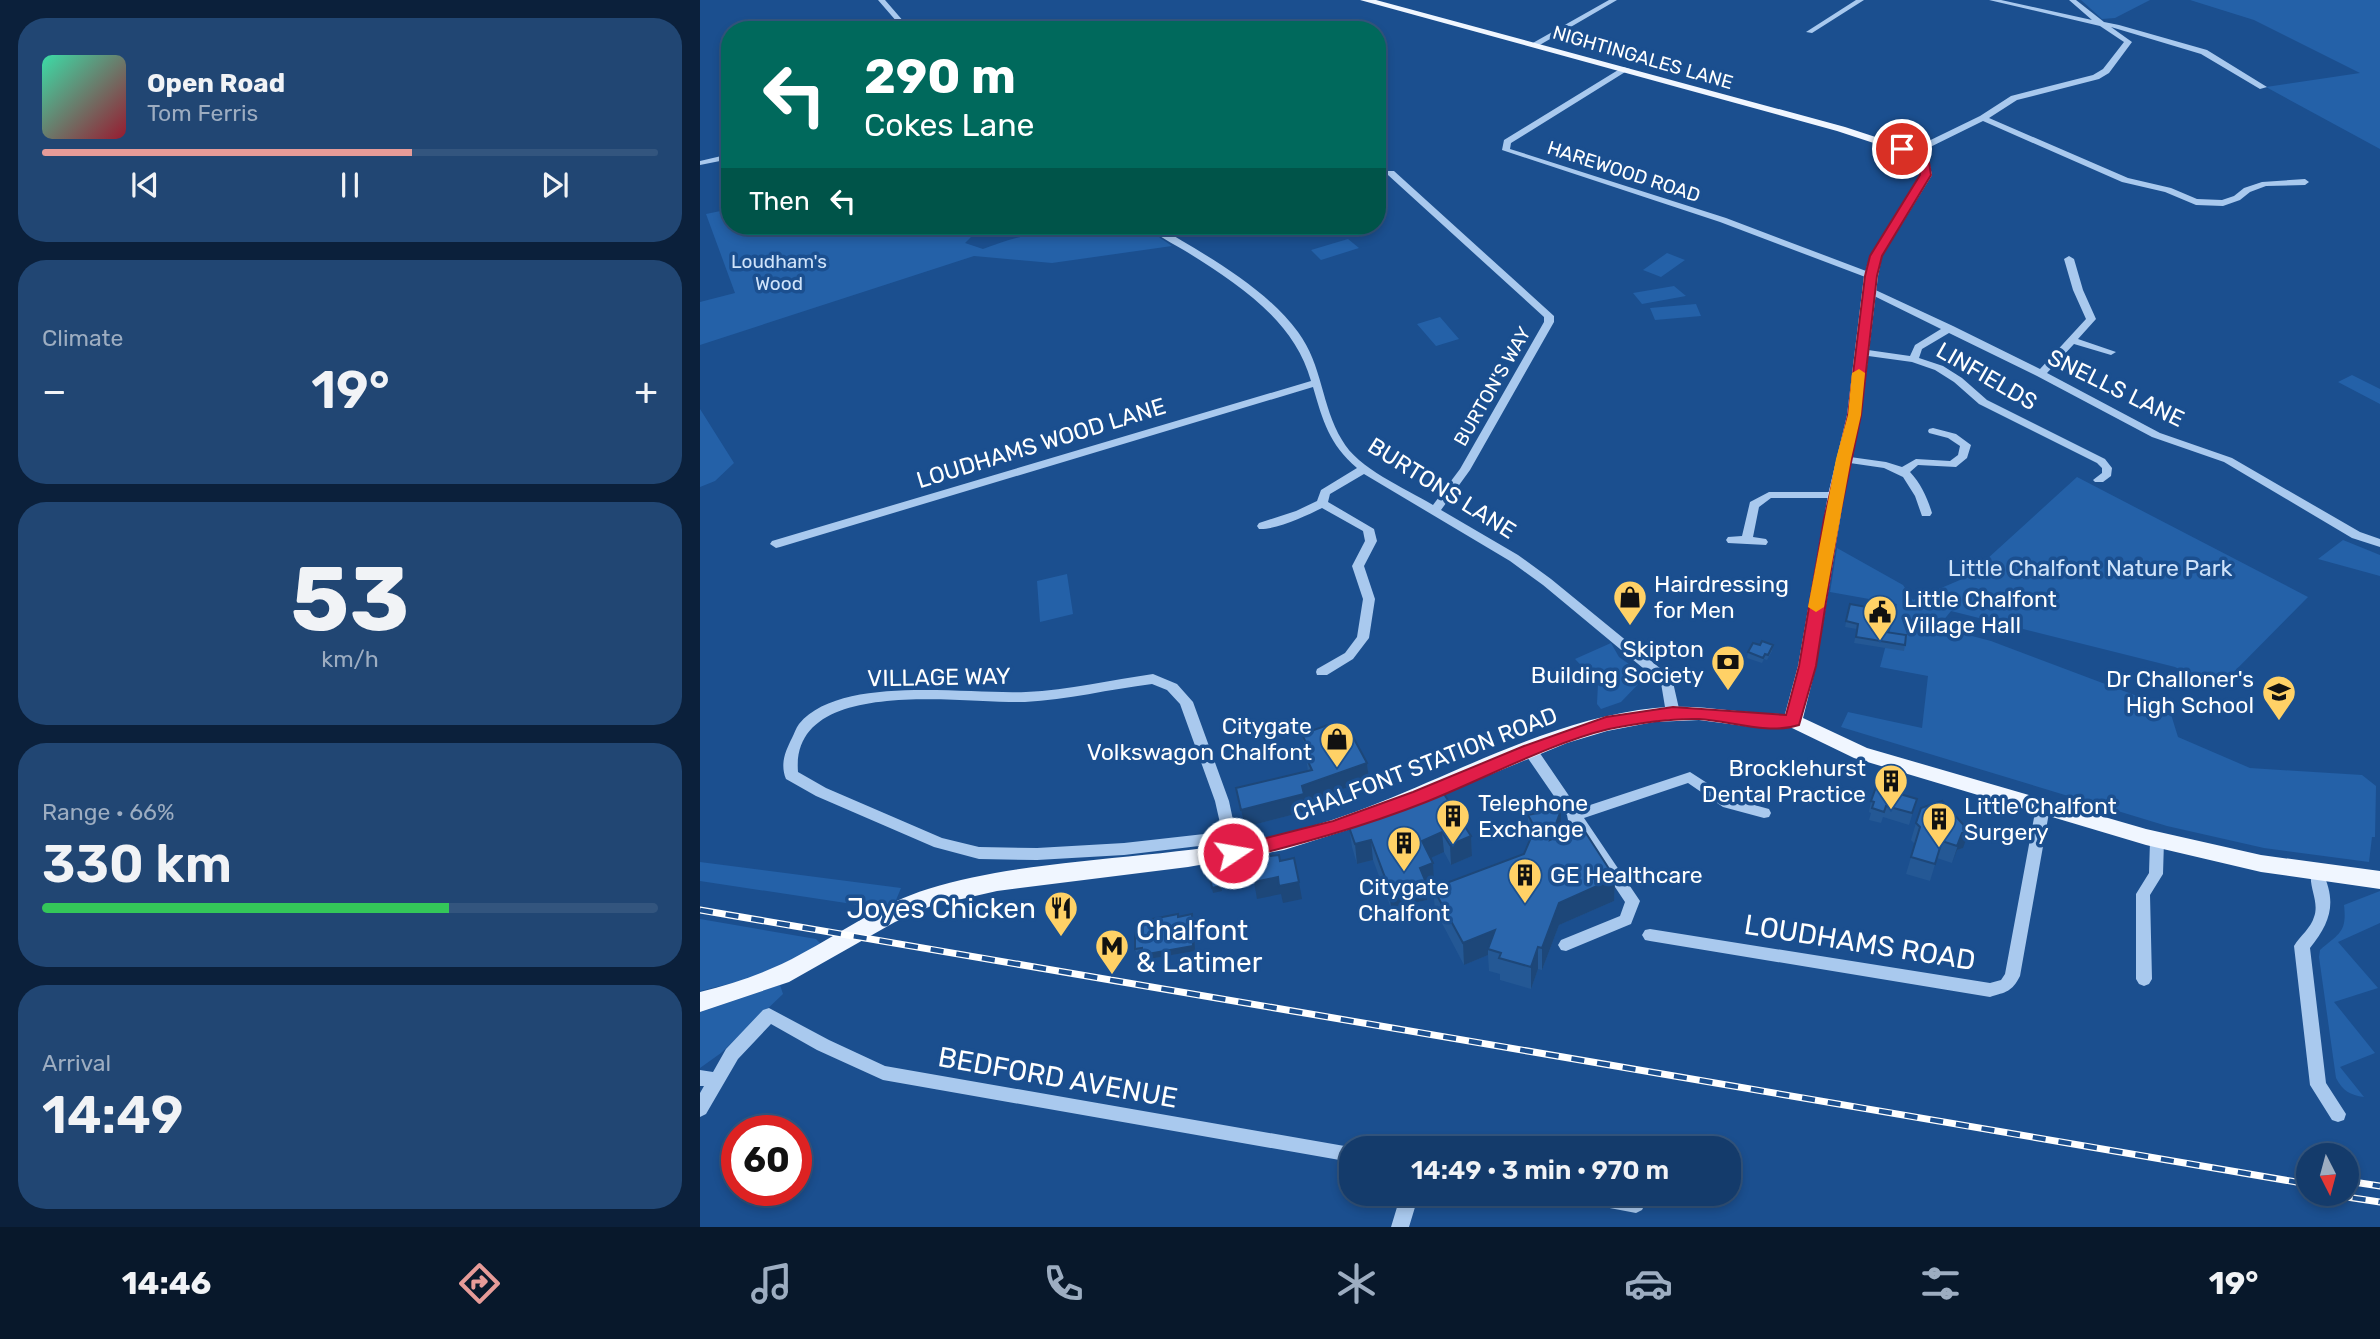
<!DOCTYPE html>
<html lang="en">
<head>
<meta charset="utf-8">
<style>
	:root { --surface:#143b6b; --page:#214673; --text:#f1f3f6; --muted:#9dadc1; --line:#33557e; --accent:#e69b98 }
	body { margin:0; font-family:Rubik,sans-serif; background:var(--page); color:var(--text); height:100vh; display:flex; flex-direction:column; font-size:26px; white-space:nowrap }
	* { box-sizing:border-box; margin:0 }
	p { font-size:23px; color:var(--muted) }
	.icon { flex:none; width:38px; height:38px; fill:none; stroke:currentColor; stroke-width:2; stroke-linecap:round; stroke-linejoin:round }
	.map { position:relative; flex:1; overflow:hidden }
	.details { display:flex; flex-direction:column; gap:18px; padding:18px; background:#0b203b; width:700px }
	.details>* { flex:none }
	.top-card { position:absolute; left:21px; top:21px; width:665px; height:214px; border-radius:28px; box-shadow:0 4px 10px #0003,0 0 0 2px var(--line); background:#00695c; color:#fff; overflow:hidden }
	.needle { width:46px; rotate:174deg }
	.controls { position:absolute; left:1596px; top:1143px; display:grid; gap:14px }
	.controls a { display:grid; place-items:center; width:63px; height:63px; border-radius:50%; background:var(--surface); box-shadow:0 4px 10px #0003,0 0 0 2px var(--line); font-size:35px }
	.speed { position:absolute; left:21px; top:1115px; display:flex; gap:14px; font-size:35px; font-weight:700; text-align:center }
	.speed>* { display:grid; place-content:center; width:91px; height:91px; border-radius:50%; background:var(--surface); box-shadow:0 4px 10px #0003,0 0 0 2px var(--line); line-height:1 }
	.speed .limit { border:10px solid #d22; background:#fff; color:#111 }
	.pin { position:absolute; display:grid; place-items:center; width:60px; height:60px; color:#fff; margin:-30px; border:4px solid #fff; border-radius:50%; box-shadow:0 2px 7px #0007 }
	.me { position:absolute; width:77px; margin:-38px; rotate:78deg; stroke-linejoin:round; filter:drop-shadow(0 0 5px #0008) }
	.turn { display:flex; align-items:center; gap:24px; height:147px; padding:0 28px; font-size:32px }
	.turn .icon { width:91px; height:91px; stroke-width:2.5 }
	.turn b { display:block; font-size:49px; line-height:60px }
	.then { display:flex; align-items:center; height:66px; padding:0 28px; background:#0003; gap:14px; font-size:26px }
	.big { font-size:52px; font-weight:600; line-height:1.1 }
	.details .tile { flex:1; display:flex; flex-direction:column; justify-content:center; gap:10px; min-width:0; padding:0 24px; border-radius:28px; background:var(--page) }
	.details .dial { align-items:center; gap:0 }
	.dial b { font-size:91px; line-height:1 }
	.song { display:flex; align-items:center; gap:21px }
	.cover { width:84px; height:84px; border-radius:10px; background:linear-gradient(135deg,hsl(160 70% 55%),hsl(350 70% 35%)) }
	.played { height:7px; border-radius:4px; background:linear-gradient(90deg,var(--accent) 60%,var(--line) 60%) }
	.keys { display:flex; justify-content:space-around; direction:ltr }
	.heat { display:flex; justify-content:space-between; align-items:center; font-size:38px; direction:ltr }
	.charge { height:10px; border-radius:5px; background:linear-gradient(90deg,#34c759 66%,var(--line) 0) }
	.trip { position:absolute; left:639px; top:1136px; width:402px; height:70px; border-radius:28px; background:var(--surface); box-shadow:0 4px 10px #0003,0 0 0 2px var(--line); font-weight:600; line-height:70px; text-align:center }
	.tabs { display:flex; height:112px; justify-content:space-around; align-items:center; background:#08182b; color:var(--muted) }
	.tabs .icon { width:49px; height:49px }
	.tabs .active { color:var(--accent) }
	.tabs b { font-size:32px; color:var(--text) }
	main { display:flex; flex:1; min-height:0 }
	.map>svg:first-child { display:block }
</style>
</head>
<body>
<main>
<section class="details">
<div class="tile">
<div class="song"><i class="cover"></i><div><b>Open Road</b><p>Tom Ferris</p></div></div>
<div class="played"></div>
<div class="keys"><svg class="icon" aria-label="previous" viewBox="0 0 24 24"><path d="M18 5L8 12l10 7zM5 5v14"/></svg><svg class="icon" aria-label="pause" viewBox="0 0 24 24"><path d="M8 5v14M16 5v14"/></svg><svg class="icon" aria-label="next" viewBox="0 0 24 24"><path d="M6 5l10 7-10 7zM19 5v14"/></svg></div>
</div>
<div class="tile"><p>Climate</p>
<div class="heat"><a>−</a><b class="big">19°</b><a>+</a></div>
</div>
<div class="tile dial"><b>53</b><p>km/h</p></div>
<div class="tile"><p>Range · 66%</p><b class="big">330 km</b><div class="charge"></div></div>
<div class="tile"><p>Arrival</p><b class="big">14:49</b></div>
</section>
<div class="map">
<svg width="1680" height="1227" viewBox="0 0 1680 1227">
	<rect width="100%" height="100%" fill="#1b4f8f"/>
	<path fill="#2461a8" d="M1381,0H1450L1415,18L1402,19Z
		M1490,0H1680V149L1566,87L1660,73L1554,20Z
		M30,209V226H238L235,234L251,230L271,237L265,243L283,249C312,238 352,226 383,233L393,226H443L472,246L352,263L274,256L0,345V302L35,293L6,214Z
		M648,239L659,248L621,260L611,250Z
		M967,253L985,260L961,277L943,270Z
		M974,286L986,296L942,304L933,293Z
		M996,304L1001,316L955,320L950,308Z
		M740,317L759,339L736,346L717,324Z
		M1652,375L1680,389V404L1638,382Z
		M0,409L34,463L15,481L0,487Z
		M1377,477L1608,597L1518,688L1475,667L1251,611L1238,627L1291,641L1469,708L1478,737L1550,768L1662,775L1676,786L1675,837H1672L1669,862L1564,848L1467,826L1141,727L1148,712L1222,728L1228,676L1180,667L1197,604L1130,592L1137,548L1203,585L1213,600L1274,574L1276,569Z
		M1643,540L1680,555V576L1618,559Z
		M367,574L373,614L340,622L337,581Z
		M911,643L919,657L946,676L921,702L901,709L897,704L898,683L875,659Z
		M0,862L201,888L192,910L0,881Z
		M1680,891V923L1638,942L1678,988L1634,1002L1675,1053L1640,1067L1664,1097C1650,1095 1643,1091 1636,1078L1619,957L1620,950C1640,933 1647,932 1644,905Z
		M0,919L116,939L122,945L53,978L0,991Z
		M80,985L83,994L21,1053L0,1068V1012Z"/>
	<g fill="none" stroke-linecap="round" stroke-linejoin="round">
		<path fill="#a9c9ee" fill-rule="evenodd" d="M178,0H185L211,30H204Z
			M909,0H917L838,46L831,44Z
			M1156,0H1164L1112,33L1106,32Z
			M1289,0H1301L1392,20L1369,0H1376L1404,22L1419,25L1507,50L1567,87L1560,89L1501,54L1411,27L1432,42L1409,73L1399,79L1317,100L1289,118L1428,178L1471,188L1497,199L1522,200L1534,196L1544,188L1562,182L1605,179L1609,182L1605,185L1566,186L1550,192L1540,200L1523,206L1496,205L1465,192L1422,182L1283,121L1214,155H1208V151L1280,116L1311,96L1393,75L1403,69L1424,42L1400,26Z
			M923,67L930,69L811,143L810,149L1026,218L1174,274V278H1168L1020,222L802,150L804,140Z
			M30,154V159L0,165V161Z
			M688,171H694L854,316V322L770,470L741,510L818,555L851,579L972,678L980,713L978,716H968L966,713L961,683L843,585L810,561L664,474L630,494L628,502L674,529L677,541L664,566L675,599L669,638L653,659L627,675H617L616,672L617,669L645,653L657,637L663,599L652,566L665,541L663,531L622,508C606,516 576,530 559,529L557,526L559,523L596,511L617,501L621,490L657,468C629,444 623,421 613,387L80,547L76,548L70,544L72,541L611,381C594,320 538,284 487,252C474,244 457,236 447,226H457C504,254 565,287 598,332C623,366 621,405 642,440C658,469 705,488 733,505L760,469L844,322V317L688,175Z
			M1369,256L1374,259L1383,290L1396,319L1378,339L1416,352L1411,355L1374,344L1347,373L1460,433L1532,458L1660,532L1680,539V547L1652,538L1524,462L1452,437L1337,376L1249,333L1222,349L1219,358L1243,366L1262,378L1287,400L1405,459L1412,468L1411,476L1403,482H1395L1393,480L1402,473V468L1397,463L1279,404L1254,382L1235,370L1212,362L1161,355L1156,352L1161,349L1210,356L1215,345L1241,329L1166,292L1164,290L1169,287L1253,326L1340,369L1386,319L1373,290L1364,259Z
			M1233,428L1256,434L1271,445L1267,458L1256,467L1218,465L1210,472C1221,484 1227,497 1232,513L1230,516H1222L1215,496L1203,477L1184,468L1143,462L1138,459L1143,456L1186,462L1202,467L1216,459L1250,461L1258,455L1260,446L1248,438L1229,433L1228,431L1229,429Z
			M1069,492H1136L1142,495L1136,498H1071L1059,507L1053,537L1066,539L1068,542L1066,545L1028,543L1026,540L1028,537L1042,536L1050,502Z
			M453,674L477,684L493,702L529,801L540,853L538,857L533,859L528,857L524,843L424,855L337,860L279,859L234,847L116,796L86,779C80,764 85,752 92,738C94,734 96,728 99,724C141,674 267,695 326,692C369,690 411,680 453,674ZM452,684L467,690L480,704L515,801L522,832L424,843L337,848L279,847L242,838L126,788L98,772C90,674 266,704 325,702C367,700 410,689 452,684Z
			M830,745L835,746L878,809L990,772L1032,799L1069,809L1071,813L1069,817L1064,818L1023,807L988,783L884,818L940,901L931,924L866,951L861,950L858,945L861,940L920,916L925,902L871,821L868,820L867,815L825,754L823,750L825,746Z
			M1343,802L1348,803L1350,807L1320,976C1312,992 1306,992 1290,997L950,941L945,940L942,935L945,930L950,929L1290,983L1301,980L1305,974L1336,807L1338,803Z
			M1457,835L1462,837L1464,841L1463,874L1450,895L1452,979L1449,984L1444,986L1439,984L1436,979V894L1449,873L1450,841L1452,837Z
			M1617,869L1622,871C1637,902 1631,922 1610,948L1626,1083L1646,1114L1644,1120L1638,1122L1632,1120L1610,1085L1594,946C1600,936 1611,928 1614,917C1620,901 1607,885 1612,871Z
			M69,1008L129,1040L185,1066L656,1148H651V1162L183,1080L117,1050L71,1024L38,1059L6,1114L0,1117V1093L4,1086H0V1070L13,1072L26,1049L63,1010Z
			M701,1194H719L709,1227H691Z
			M869,1194H925L942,1198L945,1204L942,1210L936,1213L878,1202L872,1200Z"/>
		<path fill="#f0f6ff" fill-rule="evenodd" d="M660,0H676L1145,127L1206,147L1229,162L1232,175L1182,256L1178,276L1161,415L1144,495L1116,666L1103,718L1167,748L1446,829L1561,855L1680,871V889L1561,872L1446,845L1154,758L1092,728H1060L999,720L954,722L907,731L867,743L682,819L584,850L488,867L297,891L231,906L195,922L89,982L0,1012V992C35,983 69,972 101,954C143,932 182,903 228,889C339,855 468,861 583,834C708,805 827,721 955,708C999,703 1041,714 1085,714L1098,666L1128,495L1147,415L1164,276L1170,256L1220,175L1219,165L1198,151L1137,131Z"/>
		<g stroke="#fff" stroke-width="7">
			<path id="rail" d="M0,910L1608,1184
				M1647,1181L1680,1186
				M1627,1194L1680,1202"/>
		</g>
		<use href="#rail" stroke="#1b4f8f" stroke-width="4.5" stroke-dasharray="13" stroke-linecap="butt"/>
	</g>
	<path fill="#245895" d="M1150,604L1172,630L1205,645L1204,651L1154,643L1157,629L1145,627Z
		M1060,645H1073L1072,651L1067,660L1064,659L1062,663L1047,658L1048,652Z
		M602,734L638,742L667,763L669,780L605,802L607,811L545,827L536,788L608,771Z
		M744,794L771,836L772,856L751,865L744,852L730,858L734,883L726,886L727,900L691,908L673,860L657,864L652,847L649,827Z
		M1217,799L1209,825L1183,817L1181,823L1169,820L1171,813L1169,812L1171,801Z
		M861,810V833L860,836L915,878L914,901L859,925L842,970L838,969L831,989L800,980V974L789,971L788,955L764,965L735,910L733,888L824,854L830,841L828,838V815Z
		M1216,823L1263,848L1257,850L1252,863L1237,858L1230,881L1206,874L1215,844L1211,840Z
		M492,914L494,920L495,951L443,960L442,954H437L435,949L443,931L478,917Z"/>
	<path fill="#1d4779" d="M667,763L669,780L605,802L607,811L545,827L541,810L602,786Z
		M861,810V833L850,862V840Z
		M1269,831L1263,848L1257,850L1252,863L1262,833Z
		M742,832L744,852L724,861L722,841Z
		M771,836L772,856L751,865L750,845Z
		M671,840L673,860L657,864L655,844Z
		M733,863L734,883L726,886L727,900L691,908L689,888L720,868Z
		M518,870L522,891L513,893L512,888Z
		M578,877L599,882L602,899L583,903L581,894L557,899L554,882Z
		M915,878L914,901L859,925L842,970V948L859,903Z
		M492,914L494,920L495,951L443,960L442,955Z
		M795,930L788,949V955L764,965L763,943Z
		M838,947V969L831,989V967Z"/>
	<path fill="#2a66ad" stroke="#1d4779" stroke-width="2" d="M1150,604L1172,608V630L1206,635L1205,645L1156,637L1158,624L1146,621Z
		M1062,641L1073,645L1068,655L1065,654L1063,658L1048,652L1053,643L1060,645Z
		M628,725L638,742L653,737L667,763L602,786L604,794L541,810L536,788L612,770L604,753L610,752L602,734Z
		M1176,787L1217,799L1212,813L1186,806L1184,812L1172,808L1174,802L1171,801Z
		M744,794L771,836L750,845L742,832L722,841L733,863L720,868L725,880L689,888L671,840L655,844L649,827Z
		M1242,801L1269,831L1262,833L1257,846L1242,841L1235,864L1211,857L1220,827L1216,823L1221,808Z
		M843,806L861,810L850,840L882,827L915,878L859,903L842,948L838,947L831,967L799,958L801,953L788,949L795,930L763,943L733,888L824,854L835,828L828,815L842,812Z
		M579,855L580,861L594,858L599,882L579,886L578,877L554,882L552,858Z
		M518,870L521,886L512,888L509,872Z
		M478,914V917L492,914L493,946L442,955V948L435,949V933L443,931L442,921Z"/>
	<path fill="#e11d48" stroke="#92132f" stroke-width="2" d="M1202,146L1229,162L1231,175L1182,256L1177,276L1161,415L1139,519L1116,666L1099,725C1068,735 1031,721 999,719C970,718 938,723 909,729C850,743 784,779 726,802C663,827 599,844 533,861L527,859L524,853L527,848L633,821L713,792L824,746L906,717L973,707L1086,715L1099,666L1124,519L1148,415L1165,276L1170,256L1220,175V165L1197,149Z"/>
	<path fill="#f59e0b" d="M1159,369L1165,373L1161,415L1151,459L1124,607L1116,612L1108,607L1136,459L1148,415L1152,373Z"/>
	<defs>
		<g id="shop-pin" transform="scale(1.75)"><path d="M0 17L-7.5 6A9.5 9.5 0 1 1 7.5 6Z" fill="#ffd166" stroke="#1b4f8f"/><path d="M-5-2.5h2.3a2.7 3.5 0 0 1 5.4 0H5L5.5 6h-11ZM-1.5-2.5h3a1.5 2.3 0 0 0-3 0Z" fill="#111"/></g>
		<g id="civic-pin" transform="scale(1.75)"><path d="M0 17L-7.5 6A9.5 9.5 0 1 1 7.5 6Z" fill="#ffd166" stroke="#1b4f8f"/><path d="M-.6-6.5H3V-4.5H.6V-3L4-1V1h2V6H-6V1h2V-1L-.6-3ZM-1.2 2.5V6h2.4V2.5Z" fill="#111"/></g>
		<g id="bank-pin" transform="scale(1.75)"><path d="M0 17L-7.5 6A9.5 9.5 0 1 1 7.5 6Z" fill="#ffd166" stroke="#1b4f8f"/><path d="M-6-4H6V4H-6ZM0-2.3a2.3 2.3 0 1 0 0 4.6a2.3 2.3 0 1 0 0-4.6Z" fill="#111"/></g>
		<g id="school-pin" transform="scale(1.75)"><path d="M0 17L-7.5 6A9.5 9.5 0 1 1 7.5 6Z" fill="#ffd166" stroke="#1b4f8f"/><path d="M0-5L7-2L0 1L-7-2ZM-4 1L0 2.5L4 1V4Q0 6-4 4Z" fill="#111"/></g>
		<g id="building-pin" transform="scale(1.75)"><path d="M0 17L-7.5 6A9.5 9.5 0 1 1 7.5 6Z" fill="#ffd166" stroke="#1b4f8f"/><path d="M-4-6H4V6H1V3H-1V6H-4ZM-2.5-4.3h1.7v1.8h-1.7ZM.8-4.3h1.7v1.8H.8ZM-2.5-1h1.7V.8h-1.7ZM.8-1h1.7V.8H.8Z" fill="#111"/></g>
		<g id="restaurant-pin" transform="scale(1.75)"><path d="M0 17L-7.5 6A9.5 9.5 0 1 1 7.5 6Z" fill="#ffd166" stroke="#1b4f8f"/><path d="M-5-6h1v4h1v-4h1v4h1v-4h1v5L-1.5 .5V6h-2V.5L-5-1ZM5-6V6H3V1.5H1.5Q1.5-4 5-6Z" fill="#111"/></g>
		<g id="metro-pin" transform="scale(1.75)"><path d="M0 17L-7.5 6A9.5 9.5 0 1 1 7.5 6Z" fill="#ffd166" stroke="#1b4f8f"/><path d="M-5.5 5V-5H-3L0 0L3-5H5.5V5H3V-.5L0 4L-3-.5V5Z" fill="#111"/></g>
	</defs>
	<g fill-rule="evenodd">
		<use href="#shop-pin" x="930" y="597"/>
		<use href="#civic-pin" x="1180" y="612"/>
		<use href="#bank-pin" x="1028" y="662"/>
		<use href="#school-pin" x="1579" y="692"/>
		<use href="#shop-pin" x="637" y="739"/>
		<use href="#building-pin" x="1191" y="781"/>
		<use href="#building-pin" x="753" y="816"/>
		<use href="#building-pin" x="1239" y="819"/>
		<use href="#building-pin" x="704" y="843"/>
		<use href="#building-pin" x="825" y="875"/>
		<use href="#restaurant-pin" x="361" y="908"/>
		<use href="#metro-pin" x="412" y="946"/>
	</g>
	<g text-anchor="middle" stroke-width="7" stroke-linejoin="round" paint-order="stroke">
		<g font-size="19" fill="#fff" stroke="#1b4f8f">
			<text transform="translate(943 57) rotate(16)" y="7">NIGHTINGALES LANE</text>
			<text transform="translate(924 171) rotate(18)" y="7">HAREWOOD ROAD</text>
			<text transform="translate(792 386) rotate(-60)" y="7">BURTON'S WAY</text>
		</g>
		<g font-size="19" fill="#cfe3fa" stroke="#1b4f8f">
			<text x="79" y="268">Loudham's<tspan x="79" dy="22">Wood</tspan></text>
		</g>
		<g font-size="23" fill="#fff" stroke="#1b4f8f">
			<text transform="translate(1287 376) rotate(30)" y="8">LINFIELDS</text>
			<text transform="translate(1416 388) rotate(26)" y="8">SNELLS LANE</text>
			<text transform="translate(341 443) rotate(-17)" y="8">LOUDHAMS WOOD LANE</text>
			<text transform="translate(742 488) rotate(32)" y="8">BURTONS LANE</text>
			<text transform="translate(239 677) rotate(-1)" y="8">VILLAGE WAY</text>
			<text transform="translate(725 764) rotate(-21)" y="8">CHALFONT STATION ROAD</text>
		</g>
		<g font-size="23" fill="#cfe3fa" stroke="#1b4f8f">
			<text x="1390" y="576">Little Chalfont Nature Park</text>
		</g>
		<g font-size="23" fill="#fff" stroke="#1b4f8f" text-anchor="start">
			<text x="954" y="592">Hairdressing<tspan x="954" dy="26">for Men</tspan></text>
			<text x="1204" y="607">Little Chalfont<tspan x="1204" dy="26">Village Hall</tspan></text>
			<text x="1004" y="657" text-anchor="end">Skipton<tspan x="1004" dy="26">Building Society</tspan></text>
			<text x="1554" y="687" text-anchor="end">Dr Challoner's<tspan x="1554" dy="26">High School</tspan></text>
			<text x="612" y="734" text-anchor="end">Citygate<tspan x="612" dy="26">Volkswagon Chalfont</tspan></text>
			<text x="1166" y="776" text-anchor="end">Brocklehurst<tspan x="1166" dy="26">Dental Practice</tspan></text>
			<text x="778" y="811">Telephone<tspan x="778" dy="26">Exchange</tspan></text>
			<text x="1264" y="814">Little Chalfont<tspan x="1264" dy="26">Surgery</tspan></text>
			<text x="850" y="883">GE Healthcare</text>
			<text x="704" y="895" text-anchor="middle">Citygate<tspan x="704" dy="26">Chalfont</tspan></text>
		</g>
		<g font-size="28" fill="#fff" stroke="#1b4f8f" text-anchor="end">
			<text x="336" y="918">Joyes Chicken</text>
			<text x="436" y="940" text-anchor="start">Chalfont<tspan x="436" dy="32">&amp; Latimer</tspan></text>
		</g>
		<g font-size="28" fill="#fff" stroke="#1b4f8f">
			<text transform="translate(1160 942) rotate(9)" y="10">LOUDHAMS ROAD</text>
			<text transform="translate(358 1077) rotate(10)" y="10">BEDFORD AVENUE</text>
		</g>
	</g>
</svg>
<div class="controls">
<a><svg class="needle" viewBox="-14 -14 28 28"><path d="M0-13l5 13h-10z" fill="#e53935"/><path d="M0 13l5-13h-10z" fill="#9dadc1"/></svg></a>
</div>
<div class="speed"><div class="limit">60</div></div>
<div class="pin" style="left:1202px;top:149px;background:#d93025"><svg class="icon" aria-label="arrive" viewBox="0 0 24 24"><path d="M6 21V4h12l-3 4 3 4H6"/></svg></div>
<svg class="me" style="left:533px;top:853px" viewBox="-20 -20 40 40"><circle r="17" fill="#e11d48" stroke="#fff" stroke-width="3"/><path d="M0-11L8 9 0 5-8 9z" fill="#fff"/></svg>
<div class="trip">14:49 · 3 min · 970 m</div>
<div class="top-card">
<div class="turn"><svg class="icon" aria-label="left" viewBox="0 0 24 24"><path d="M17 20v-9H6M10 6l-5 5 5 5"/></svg><div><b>290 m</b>Cokes Lane</div></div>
<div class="then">Then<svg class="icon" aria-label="left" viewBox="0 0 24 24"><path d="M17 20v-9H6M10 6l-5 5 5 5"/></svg></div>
</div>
</div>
</main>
<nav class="tabs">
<b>14:46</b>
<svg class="icon active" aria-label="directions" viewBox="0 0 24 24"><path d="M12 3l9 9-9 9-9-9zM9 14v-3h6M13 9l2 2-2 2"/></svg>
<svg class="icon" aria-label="music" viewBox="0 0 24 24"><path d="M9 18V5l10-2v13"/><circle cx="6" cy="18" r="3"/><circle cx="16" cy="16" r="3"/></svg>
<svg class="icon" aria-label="phone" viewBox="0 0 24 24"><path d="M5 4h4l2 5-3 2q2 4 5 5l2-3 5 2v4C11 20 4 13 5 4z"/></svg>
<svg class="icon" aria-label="climate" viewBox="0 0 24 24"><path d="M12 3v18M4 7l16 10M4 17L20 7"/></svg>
<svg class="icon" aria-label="car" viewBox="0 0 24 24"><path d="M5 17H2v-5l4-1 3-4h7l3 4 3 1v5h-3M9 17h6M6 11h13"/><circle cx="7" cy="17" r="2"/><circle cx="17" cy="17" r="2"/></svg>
<svg class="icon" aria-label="filters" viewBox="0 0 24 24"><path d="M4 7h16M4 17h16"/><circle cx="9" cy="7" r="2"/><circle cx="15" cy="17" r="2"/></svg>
<b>19°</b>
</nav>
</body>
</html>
